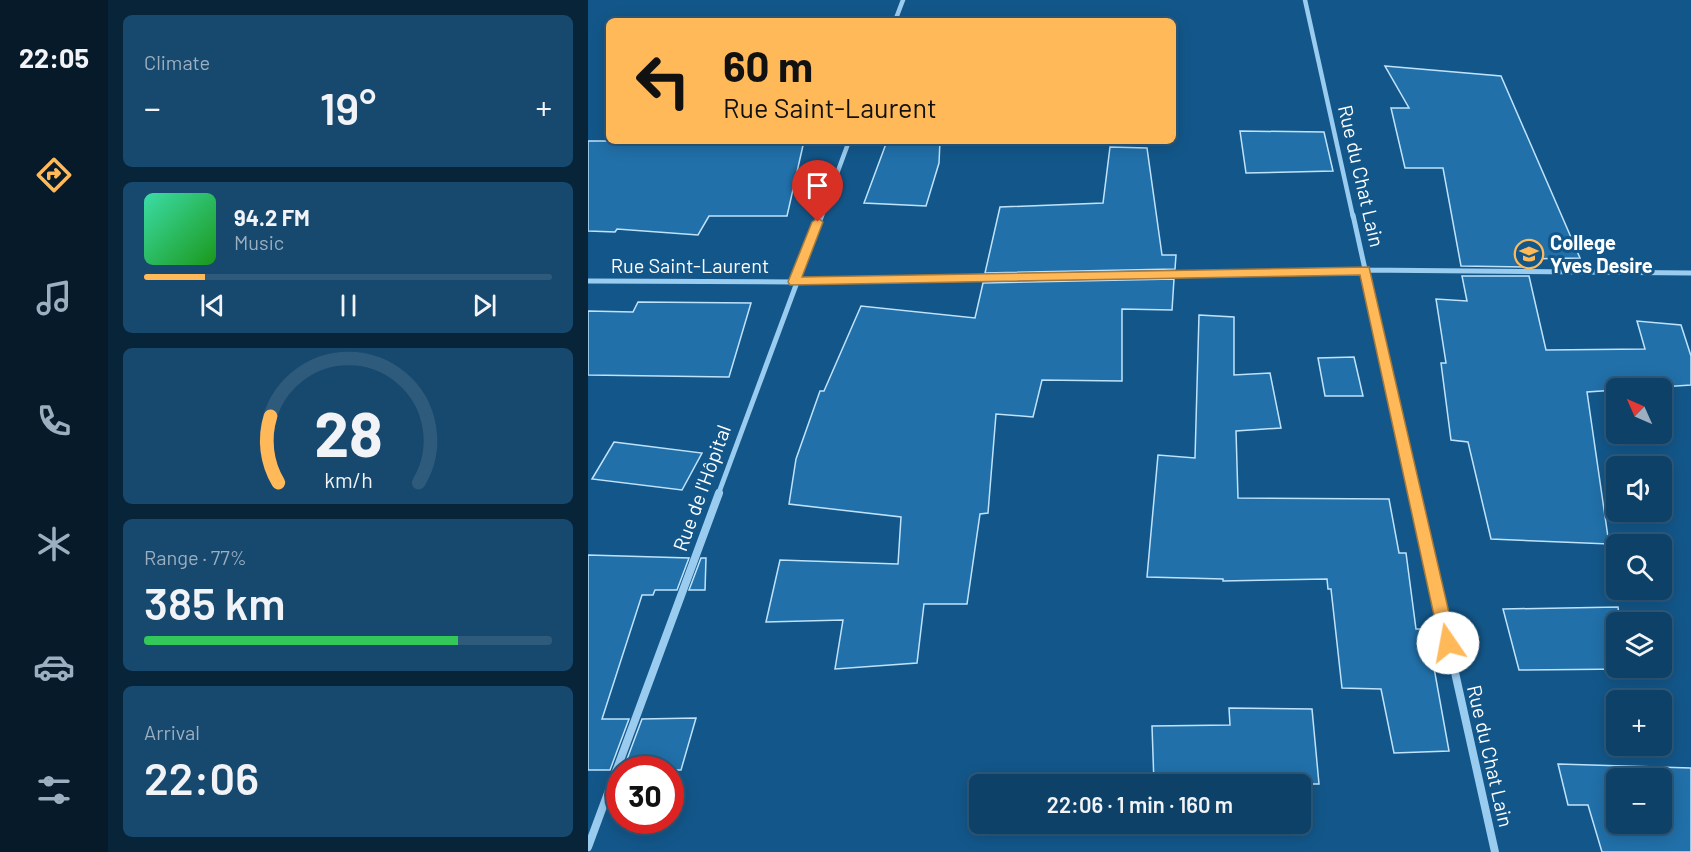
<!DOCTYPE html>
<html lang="en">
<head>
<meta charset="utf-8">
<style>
	:root { --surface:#0e4168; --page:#17486e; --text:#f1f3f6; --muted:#9bafc0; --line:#2e5a7c; --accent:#ffb959 }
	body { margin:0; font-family:Barlow,sans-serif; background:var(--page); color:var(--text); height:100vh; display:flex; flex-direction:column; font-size:22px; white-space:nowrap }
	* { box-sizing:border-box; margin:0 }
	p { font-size:20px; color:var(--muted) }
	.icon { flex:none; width:33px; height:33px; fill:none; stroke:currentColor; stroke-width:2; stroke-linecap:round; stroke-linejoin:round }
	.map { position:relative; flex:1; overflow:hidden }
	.drawer { display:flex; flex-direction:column; gap:15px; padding:15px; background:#082439; width:480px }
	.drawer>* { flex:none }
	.top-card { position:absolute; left:18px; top:18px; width:570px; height:126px; border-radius:9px; box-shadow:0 3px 15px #0003,0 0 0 2px var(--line); background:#ffb959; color:#111; overflow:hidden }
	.needle { width:39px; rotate:315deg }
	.controls { position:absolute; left:1018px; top:378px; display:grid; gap:12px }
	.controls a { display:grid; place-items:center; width:66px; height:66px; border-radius:9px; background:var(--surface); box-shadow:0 3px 15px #0003,0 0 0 2px var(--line); font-size:30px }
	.speed { position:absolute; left:18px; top:756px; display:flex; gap:12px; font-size:30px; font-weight:700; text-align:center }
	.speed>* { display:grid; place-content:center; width:78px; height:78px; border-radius:50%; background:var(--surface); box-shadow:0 3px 15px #0003,0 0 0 2px var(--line); line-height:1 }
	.speed .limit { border:9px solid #d22; background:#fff; color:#111 }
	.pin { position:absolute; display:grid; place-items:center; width:51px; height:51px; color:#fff; margin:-62px -26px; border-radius:50% 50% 50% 0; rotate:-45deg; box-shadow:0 0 6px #0007 }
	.pin .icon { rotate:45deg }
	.me { position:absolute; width:66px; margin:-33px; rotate:348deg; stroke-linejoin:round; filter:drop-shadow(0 0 4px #0008) }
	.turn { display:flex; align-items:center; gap:21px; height:126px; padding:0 18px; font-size:27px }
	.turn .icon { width:78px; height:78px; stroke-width:2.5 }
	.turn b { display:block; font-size:42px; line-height:51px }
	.big { font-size:45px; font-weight:600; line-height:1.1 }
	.drawer .card { flex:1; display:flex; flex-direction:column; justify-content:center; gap:9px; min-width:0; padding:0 21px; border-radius:9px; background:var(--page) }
	.drawer .dial { align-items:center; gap:0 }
	.dial svg { height:156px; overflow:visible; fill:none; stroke:var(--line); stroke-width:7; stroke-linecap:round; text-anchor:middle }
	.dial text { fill:var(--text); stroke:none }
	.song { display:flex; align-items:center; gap:18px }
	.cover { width:72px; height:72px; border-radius:9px; background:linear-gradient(135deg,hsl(160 70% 55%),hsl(120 70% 35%)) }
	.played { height:6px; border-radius:3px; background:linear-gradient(90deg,var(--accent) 15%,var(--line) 15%) }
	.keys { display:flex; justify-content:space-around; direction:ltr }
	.heat { display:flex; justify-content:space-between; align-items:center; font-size:33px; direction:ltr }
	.charge { height:9px; border-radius:4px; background:linear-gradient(90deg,#34c759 77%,var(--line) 0) }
	.trip { position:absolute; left:381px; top:774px; width:342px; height:60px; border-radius:9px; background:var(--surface); box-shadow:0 3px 15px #0003,0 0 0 2px var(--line); font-weight:600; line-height:60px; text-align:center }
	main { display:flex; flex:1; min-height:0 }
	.tab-bar { display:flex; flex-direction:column; width:108px; justify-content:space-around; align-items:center; background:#061a2a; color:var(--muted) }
	.tab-bar .icon { width:42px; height:42px }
	.tab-bar .selected { color:var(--accent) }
	.tab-bar b { font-size:27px; color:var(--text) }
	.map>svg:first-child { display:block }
</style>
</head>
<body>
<main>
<nav class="tab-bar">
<b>22:05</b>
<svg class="icon selected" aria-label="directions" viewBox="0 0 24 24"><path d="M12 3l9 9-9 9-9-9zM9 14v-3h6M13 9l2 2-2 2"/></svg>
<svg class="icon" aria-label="music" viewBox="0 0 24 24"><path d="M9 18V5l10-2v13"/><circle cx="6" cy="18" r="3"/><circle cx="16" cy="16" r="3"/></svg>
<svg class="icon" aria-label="phone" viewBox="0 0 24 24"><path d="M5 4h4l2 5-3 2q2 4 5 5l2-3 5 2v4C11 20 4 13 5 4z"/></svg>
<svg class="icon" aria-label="climate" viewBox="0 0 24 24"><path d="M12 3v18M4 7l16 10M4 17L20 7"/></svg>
<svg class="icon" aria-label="car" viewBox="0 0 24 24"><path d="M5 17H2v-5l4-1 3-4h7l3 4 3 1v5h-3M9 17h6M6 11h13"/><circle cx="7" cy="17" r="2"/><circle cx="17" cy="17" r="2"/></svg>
<svg class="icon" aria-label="filters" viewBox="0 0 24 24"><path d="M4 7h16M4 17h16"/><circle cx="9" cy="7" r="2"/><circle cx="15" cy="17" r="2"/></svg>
</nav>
<section class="drawer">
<div class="card"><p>Climate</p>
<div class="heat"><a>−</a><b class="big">19°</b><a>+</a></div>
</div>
<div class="card">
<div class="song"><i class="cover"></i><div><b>94.2 FM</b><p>Music</p></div></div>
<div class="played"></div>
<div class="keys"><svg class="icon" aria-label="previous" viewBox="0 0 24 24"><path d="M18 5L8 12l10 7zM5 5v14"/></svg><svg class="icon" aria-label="pause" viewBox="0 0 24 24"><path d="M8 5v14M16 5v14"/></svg><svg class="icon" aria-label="next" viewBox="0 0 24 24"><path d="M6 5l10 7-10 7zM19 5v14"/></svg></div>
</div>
<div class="card dial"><svg viewBox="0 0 100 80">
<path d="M14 69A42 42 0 1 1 86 69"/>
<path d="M14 69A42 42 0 0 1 10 35" stroke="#ffb959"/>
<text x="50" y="56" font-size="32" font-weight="700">28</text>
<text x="50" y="72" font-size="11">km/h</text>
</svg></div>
<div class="card"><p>Range · 77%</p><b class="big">385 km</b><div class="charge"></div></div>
<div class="card"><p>Arrival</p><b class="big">22:06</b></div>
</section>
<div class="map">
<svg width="1103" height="852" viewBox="0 0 1103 852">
	<rect width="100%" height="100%" fill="#13578a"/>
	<path fill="#2170a9" stroke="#c0e3fc" stroke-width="1.5" fill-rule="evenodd" d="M797,66L913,76L992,258L936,259L938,267L873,266L855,168H817L803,108H821Z
		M652,131L736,132L745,171L658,173Z
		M0,141H216L199,216H121L110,235L29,229L27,232L0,231Z
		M299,141H352L351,163L338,206L276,203Z
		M522,147L559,148L574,255H588L587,269L397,273L412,207L515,203Z
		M874,276H941L958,350L1057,349L1049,321L1093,325L1103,356V385L999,392L1021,544L903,539L880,442L863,440L853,363H858L848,299L879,301Z
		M586,279L584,310L534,309V381L454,380L445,417L408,414L400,513L392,514L379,604H336L329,663L247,669L255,620L178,622L192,560L310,564L313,517L201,504L208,459L232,391H236L273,306L387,318L395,283Z
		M50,302L163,303L141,377L0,375V311L45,312Z
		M611,315L646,317V375L682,373L693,428L648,431L650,498L801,499L811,553H818L828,629H839L861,751L806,753L793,689L754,688L743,589H740L739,579L635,581V579L559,577L570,455L607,458Z
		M766,357L775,396H737L730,358Z
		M26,442L114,453L94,490L4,479Z
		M0,555L101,558L89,590H67L65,595H54L14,719H41L22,770H0Z
		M113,558H118L117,590H101Z
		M1030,607L1032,622H1029V668L1039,669L931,670L915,609Z
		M641,708L724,709L731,784H566L564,726L642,725Z
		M108,718L93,770H35L54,719Z
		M970,764L1103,768V852H1014L1000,805H980ZM1029,778H1074V824H1029Z"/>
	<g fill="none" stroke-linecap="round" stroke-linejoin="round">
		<path stroke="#9accf0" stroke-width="4.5" d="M717,0L765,217
			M307,21L315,0
			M233,217L261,141"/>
		<path stroke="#9accf0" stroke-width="5" d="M765,215L827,495
			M0,281L206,282L777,270L1103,273
			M130,495L234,215"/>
		<path stroke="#9accf0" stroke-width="8" d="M827,493L907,852
			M0,847L131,493"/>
	</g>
	<path fill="#ffb959" stroke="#a6783a" stroke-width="1.5" d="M230,218L235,222L214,277L781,267L868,643L866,648L860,651L854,648L852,643L772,275L202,285L200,282L224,222Z"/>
	<defs>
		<g id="school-ring" transform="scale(1.5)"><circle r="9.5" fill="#13578a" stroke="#ffb959" stroke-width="1.5"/><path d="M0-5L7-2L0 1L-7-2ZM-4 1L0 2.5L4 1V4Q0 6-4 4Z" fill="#ffb959"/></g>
	</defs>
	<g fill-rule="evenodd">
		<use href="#school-ring" x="941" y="254"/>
	</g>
	<g text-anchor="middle" stroke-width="6" stroke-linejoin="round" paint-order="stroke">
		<g font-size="20" fill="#fff" stroke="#13578a">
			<text transform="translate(773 176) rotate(77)" y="7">Rue du Chat Lain</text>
			<text x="102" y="273">Rue Saint-Laurent</text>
			<text transform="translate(114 488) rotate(-70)" y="7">Rue de l'Hôpital</text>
			<text transform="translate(902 756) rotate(77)" y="7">Rue du Chat Lain</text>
		</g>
		<g font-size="20" font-weight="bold" fill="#fff" stroke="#13578a" text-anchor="start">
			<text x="962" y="250">College<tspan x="962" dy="23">Yves Desire</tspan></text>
		</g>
	</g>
</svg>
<div class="controls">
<a><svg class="needle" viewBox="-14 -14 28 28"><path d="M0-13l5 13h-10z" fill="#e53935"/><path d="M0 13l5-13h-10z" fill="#9bafc0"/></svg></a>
<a><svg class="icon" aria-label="sound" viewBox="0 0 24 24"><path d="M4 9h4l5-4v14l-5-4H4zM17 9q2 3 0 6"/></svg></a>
<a><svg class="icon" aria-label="search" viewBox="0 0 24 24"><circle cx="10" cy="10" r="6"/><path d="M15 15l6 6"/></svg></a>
<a><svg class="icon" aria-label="layers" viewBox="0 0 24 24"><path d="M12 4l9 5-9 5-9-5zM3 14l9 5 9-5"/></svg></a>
<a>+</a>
<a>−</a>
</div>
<div class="speed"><div class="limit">30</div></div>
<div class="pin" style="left:230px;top:222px;background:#d93025"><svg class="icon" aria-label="arrive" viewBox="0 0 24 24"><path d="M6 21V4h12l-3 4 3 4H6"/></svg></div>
<svg class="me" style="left:860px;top:643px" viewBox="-20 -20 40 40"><circle r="19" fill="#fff"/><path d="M0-13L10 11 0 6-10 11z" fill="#ffb959"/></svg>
<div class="trip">22:06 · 1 min · 160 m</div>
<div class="top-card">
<div class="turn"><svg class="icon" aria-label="left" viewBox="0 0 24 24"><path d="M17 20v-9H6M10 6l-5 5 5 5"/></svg><div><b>60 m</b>Rue Saint-Laurent</div></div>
</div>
</div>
</main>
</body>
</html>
